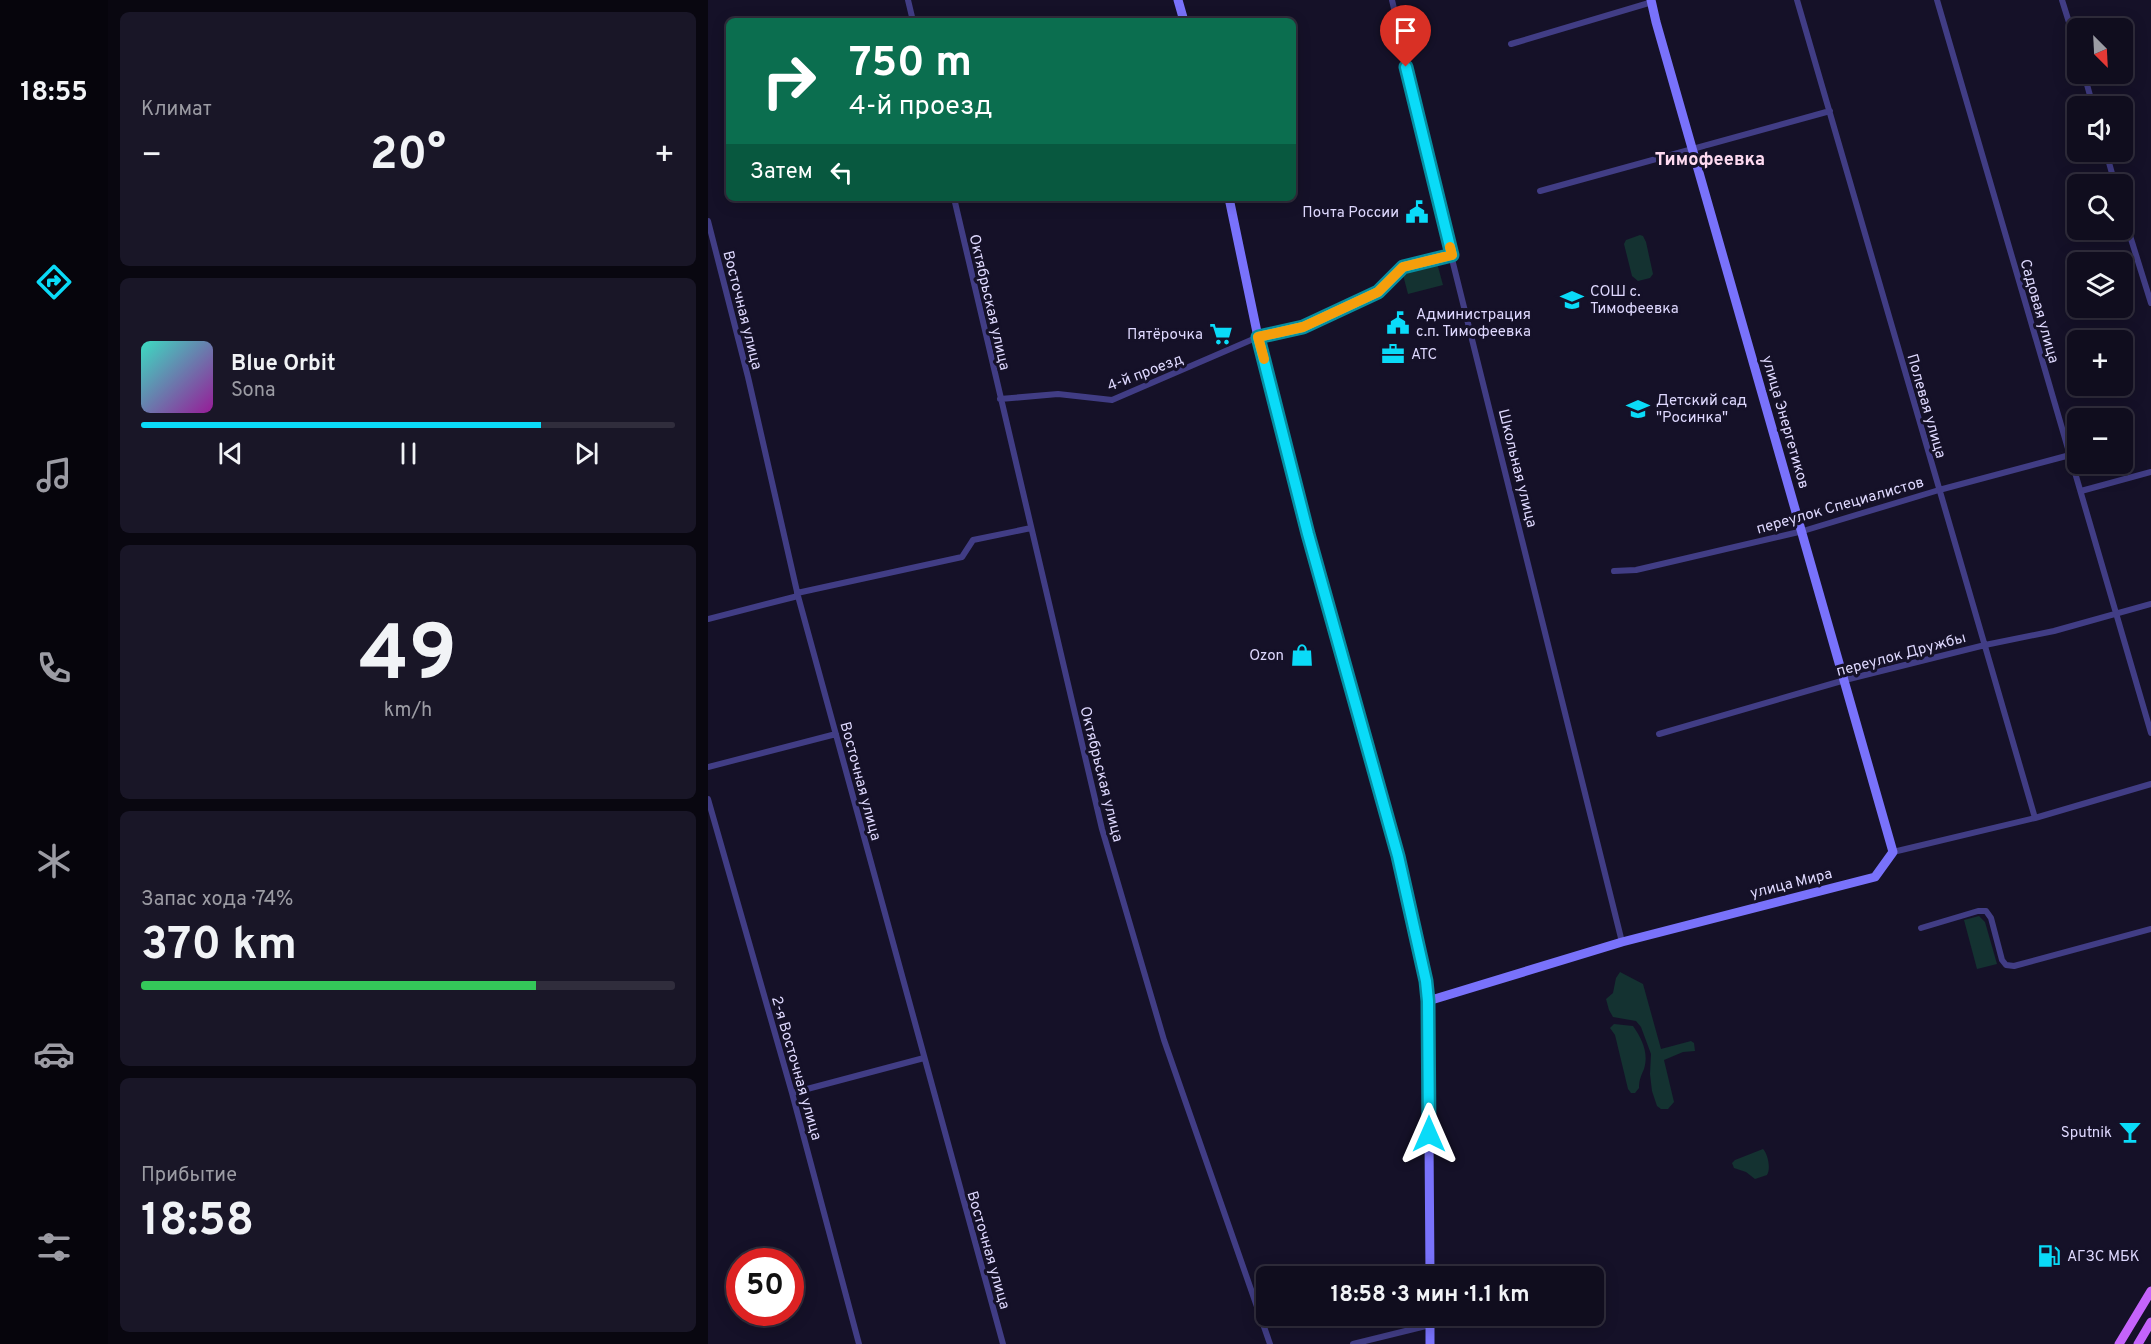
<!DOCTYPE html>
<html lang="ru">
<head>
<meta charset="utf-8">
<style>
	:root { --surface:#100d1e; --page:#191627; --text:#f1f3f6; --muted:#9c9ca4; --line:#302d3c; --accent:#0adbf8 }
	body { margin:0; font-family:Overpass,sans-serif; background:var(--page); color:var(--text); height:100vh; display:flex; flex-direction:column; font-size:22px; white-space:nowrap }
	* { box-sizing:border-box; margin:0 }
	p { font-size:20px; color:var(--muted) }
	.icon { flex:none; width:33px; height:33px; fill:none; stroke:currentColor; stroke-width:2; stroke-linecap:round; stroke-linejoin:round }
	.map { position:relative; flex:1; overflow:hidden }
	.drawer { display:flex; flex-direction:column; gap:12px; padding:12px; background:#090710; width:600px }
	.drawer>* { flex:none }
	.guide { position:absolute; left:18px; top:18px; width:570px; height:183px; border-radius:9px; box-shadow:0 3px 15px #0003,0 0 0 2px var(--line); background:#0b6e4f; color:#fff; overflow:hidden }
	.needle { width:39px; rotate:156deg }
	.fabs { position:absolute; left:1359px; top:18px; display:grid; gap:12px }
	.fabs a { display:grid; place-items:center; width:66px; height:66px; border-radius:9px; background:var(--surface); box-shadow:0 3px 15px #0003,0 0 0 2px var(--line); font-size:30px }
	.speed { position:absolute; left:18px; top:1248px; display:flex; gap:12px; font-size:30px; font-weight:700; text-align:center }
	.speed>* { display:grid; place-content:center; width:78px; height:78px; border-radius:50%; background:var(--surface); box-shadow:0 3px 15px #0003,0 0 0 2px var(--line); line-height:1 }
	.speed .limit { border:9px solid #d22; background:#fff; color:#111 }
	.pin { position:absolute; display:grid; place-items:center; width:51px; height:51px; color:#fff; margin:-62px -26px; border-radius:50% 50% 50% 0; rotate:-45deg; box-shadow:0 0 6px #0007 }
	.pin .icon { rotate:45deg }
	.me { position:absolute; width:66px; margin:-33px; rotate:0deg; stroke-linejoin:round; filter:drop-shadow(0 0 4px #0008) }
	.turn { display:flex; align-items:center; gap:21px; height:126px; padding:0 24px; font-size:27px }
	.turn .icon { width:78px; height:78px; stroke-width:2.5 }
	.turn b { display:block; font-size:42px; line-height:51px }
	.then { display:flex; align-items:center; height:57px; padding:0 24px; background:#0003; gap:12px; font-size:22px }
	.big { font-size:45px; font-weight:700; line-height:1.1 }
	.drawer .widget { flex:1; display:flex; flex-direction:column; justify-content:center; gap:9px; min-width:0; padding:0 21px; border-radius:9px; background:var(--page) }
	.drawer .dial { align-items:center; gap:0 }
	.dial b { font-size:78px; line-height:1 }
	.song { display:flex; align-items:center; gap:18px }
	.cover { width:72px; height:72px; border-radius:9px; background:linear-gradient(135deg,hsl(170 70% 55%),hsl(300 70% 35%)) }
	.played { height:6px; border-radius:3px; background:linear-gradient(90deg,var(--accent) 75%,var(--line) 75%) }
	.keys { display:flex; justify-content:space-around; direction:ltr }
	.heat { display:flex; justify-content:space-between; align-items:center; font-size:33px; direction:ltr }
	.charge { height:9px; border-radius:4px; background:linear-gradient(90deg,#34c759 74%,var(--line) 0) }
	.trip { position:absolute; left:548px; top:1266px; width:348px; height:60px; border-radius:9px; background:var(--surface); box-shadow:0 3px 15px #0003,0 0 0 2px var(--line); font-weight:700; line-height:60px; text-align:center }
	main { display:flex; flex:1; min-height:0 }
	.tab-bar { display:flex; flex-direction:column; width:108px; justify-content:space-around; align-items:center; background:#06050c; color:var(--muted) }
	.tab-bar .icon { width:42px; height:42px }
	.tab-bar .current { color:var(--accent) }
	.tab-bar b { font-size:27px; color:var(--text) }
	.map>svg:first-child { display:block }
</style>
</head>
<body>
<main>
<nav class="tab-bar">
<b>18:55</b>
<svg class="icon current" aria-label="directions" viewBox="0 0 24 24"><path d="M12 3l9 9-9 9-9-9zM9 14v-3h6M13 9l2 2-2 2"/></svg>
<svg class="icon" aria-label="music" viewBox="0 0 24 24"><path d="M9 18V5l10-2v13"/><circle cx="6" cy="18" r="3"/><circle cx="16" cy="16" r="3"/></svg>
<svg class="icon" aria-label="phone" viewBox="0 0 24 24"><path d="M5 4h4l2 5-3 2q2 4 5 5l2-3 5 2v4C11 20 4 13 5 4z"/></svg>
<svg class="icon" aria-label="climate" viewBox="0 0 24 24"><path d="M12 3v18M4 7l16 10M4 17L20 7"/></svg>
<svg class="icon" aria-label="car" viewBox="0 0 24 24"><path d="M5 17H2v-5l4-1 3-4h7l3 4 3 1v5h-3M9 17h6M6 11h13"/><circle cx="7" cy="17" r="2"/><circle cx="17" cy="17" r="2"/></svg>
<svg class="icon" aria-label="filters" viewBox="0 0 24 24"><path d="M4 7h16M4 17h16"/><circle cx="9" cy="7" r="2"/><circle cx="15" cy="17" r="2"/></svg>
</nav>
<section class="drawer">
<div class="widget"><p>Климат</p>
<div class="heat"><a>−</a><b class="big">20°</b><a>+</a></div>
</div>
<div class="widget">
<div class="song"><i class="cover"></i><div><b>Blue Orbit</b><p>Sona</p></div></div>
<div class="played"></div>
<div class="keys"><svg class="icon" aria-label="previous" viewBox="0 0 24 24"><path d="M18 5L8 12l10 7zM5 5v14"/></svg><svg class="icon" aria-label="pause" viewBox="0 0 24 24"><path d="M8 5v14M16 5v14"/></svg><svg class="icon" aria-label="next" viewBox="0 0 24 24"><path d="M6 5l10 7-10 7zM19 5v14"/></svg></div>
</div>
<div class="widget dial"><b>49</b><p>km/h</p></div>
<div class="widget"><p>Запас хода · 74%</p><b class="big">370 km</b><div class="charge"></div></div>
<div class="widget"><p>Прибытие</p><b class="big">18:58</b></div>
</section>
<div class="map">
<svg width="1443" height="1344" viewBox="0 0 1443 1344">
	<rect width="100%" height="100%" fill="#151128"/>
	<path fill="#143231" d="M932,235L935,236L938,242L945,274L942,278L930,281L924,276L916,244L918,240Z
		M729,263L735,285L700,294L694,271Z
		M1271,916L1277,922L1289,964L1269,969L1256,920Z
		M912,972L935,984L953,1049L983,1041L986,1043L987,1051L975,1052L956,1060L966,1102L960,1109H953L949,1106L944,1091L942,1074L943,1054L933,1027L928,1021L905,1017L901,1010L898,999L905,993L908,978Z
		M906,1024L925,1026C934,1039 941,1053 936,1069C933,1076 931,1080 931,1088L927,1093H923L920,1089L907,1035L902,1028Z
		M1055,1149C1060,1154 1063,1169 1059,1175L1047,1179L1038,1172L1026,1168L1024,1163L1027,1160Z"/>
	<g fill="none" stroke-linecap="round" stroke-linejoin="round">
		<path stroke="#413d85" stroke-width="6" d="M200,0L205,21
			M684,0L743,255L914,942
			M1089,0L1327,818
			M1229,0L1443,733
			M1354,0L1370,51
			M803,44L944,2
			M1376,74L1385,106
			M1398,152L1407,184
			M832,191L1122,111
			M246,198L394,829L456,1040L562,1344
			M1414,210L1443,303
			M0,221L40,377L90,596L295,1344
			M292,399L350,394L404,400L550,337L595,327L670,292L695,267L743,255
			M1373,491L1443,472
			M906,571L928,570L1095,531L1231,490L1362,455
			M89,593L254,557L265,540L323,528
			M0,619L90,596
			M951,734L1137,680L1277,645L1346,631L1443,604
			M0,767L128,734
			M0,799L84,1093L151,1344
			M1185,852L1327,818L1443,784
			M1213,928L1270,911H1278L1283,918L1294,960L1298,965L1306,966L1443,929
			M84,1093L216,1058
			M645,1344L722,1325"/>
		<path stroke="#7972fb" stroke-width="9" d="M470,0L476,21
			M521,198L550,337L600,534L690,856L718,981L720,1001L722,1276
			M720,1001L914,942L1167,877L1185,852L948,22L943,0
			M722,1316V1344"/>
		<path stroke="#c563fb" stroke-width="9" d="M1411,1344L1443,1291
			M1430,1344L1443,1322"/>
	</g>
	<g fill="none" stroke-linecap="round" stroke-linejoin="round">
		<g stroke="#068ea1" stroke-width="15">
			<path id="route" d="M698,67L744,255L695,267L670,292L595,327L550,337L600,534L690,856L718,981L720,1001L721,1134"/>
		</g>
		<use href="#route" stroke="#0adbf8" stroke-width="10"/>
		<path stroke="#f59e0b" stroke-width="10" d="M556,359L550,337L595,327L670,292L695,267L744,255L742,247"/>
	</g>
	<defs>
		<g id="civic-bare" transform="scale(1.8)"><path d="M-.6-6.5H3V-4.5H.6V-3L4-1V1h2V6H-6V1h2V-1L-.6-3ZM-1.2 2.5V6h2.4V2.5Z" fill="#0adbf8" stroke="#151128" stroke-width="2.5" paint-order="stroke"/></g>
		<g id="school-bare" transform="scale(1.8)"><path d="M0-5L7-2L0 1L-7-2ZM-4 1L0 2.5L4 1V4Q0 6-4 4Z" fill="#0adbf8" stroke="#151128" stroke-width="2.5" paint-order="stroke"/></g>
		<g id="supermarket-bare" transform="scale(1.8)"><path d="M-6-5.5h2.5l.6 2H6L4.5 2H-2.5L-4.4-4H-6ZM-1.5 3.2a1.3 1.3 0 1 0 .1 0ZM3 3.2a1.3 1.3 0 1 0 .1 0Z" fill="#0adbf8" stroke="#151128" stroke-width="2.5" paint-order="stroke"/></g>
		<g id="office-bare" transform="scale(1.8)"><path d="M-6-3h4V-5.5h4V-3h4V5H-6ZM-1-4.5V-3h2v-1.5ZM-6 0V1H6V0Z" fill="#0adbf8" stroke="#151128" stroke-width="2.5" paint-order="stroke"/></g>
		<g id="shop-bare" transform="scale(1.8)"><path d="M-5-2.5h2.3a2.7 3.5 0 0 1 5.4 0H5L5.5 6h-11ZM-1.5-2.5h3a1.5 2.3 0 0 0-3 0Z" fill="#0adbf8" stroke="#151128" stroke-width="2.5" paint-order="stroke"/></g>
		<g id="bar-bare" transform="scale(1.8)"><path d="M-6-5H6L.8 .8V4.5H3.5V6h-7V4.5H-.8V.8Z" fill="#0adbf8" stroke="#151128" stroke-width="2.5" paint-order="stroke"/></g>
		<g id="fuel-bare" transform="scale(1.8)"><path d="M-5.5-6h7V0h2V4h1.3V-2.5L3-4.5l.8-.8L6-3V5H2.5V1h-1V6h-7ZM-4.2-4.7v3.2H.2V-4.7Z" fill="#0adbf8" stroke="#151128" stroke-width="2.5" paint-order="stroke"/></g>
	</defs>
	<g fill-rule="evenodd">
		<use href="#civic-bare" x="709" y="212"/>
		<use href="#school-bare" x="864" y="300"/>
		<use href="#civic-bare" x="690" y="323"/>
		<use href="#supermarket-bare" x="513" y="334"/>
		<use href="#office-bare" x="685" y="354"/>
		<use href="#school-bare" x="930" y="409"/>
		<use href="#shop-bare" x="594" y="655"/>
		<use href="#bar-bare" x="1422" y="1132"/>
		<use href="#fuel-bare" x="1341" y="1256"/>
	</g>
	<g text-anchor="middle" stroke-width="6" stroke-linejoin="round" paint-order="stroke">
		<g font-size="15" fill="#ded8fe" stroke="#151128" text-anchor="start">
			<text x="691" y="217" text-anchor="end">Почта России</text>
			<text x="882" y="296">СОШ с.<tspan x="882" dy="17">Тимофеевка</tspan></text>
			<text x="708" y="319">Администрация<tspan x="708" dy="17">с.п. Тимофеевка</tspan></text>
			<text x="495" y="339" text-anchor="end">Пятёрочка</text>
			<text x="703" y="359">АТС</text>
			<text x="948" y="405">Детский сад<tspan x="948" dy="17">"Росинка"</tspan></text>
			<text x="576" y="660" text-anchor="end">Ozon</text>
			<text x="1404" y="1137" text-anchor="end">Sputnik</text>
			<text x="1359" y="1261">АГЗС МБК</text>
		</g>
		<g font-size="15" fill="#ded8fe" stroke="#151128">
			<text transform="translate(282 302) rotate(77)" y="5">Октябрьская улица</text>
			<text transform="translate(35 310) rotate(76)" y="5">Восточная улица</text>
			<text transform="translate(1332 311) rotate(74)" y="5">Садовая улица</text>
			<text transform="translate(437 372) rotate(-21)" y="5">4-й проезд</text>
			<text transform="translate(1219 406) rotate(74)" y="5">Полевая улица</text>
			<text transform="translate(1078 422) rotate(74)" y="5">улица Энергетиков</text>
			<text transform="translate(810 468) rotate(76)" y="5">Школьная улица</text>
			<text transform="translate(1132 505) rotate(-16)" y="5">переулок Специалистов</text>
			<text transform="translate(1193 654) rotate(-15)" y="5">переулок Дружбы</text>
			<text transform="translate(394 774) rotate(76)" y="5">Октябрьская улица</text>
			<text transform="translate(153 781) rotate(75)" y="5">Восточная улица</text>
			<text transform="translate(1083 883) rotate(-14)" y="5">улица Мира</text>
			<text transform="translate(89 1068) rotate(74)" y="5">2-я Восточная улица</text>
			<text transform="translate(281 1250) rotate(74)" y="5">Восточная улица</text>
		</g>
		<g font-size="18" font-weight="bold" fill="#fedaf0" stroke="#151128">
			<text x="1002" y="165">Тимофеевка</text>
		</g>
	</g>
</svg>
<div class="fabs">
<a><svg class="needle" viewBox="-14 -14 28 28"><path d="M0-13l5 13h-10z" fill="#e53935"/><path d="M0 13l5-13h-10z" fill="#9c9ca4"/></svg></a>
<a><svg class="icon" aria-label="sound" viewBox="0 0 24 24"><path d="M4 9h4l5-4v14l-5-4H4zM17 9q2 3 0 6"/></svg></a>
<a><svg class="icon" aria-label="search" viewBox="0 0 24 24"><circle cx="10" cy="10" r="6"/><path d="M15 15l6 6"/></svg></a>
<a><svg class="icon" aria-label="layers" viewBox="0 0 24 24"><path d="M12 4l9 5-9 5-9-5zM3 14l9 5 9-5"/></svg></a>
<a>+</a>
<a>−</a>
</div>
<div class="speed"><div class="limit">50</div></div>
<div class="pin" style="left:698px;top:67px;background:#d93025"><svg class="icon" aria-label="arrive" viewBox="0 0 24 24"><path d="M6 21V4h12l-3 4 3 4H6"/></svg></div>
<svg class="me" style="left:721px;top:1134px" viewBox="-20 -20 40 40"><path d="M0-17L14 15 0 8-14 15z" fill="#0adbf8" stroke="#fff" stroke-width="4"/></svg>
<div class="trip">18:58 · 3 мин · 1.1 km</div>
<div class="guide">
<div class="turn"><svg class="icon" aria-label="right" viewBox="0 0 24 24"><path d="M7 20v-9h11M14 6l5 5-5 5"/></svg><div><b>750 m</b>4-й проезд</div></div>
<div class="then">Затем<svg class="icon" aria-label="left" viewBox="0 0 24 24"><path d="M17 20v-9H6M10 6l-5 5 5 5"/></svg></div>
</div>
</div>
</main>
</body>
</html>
